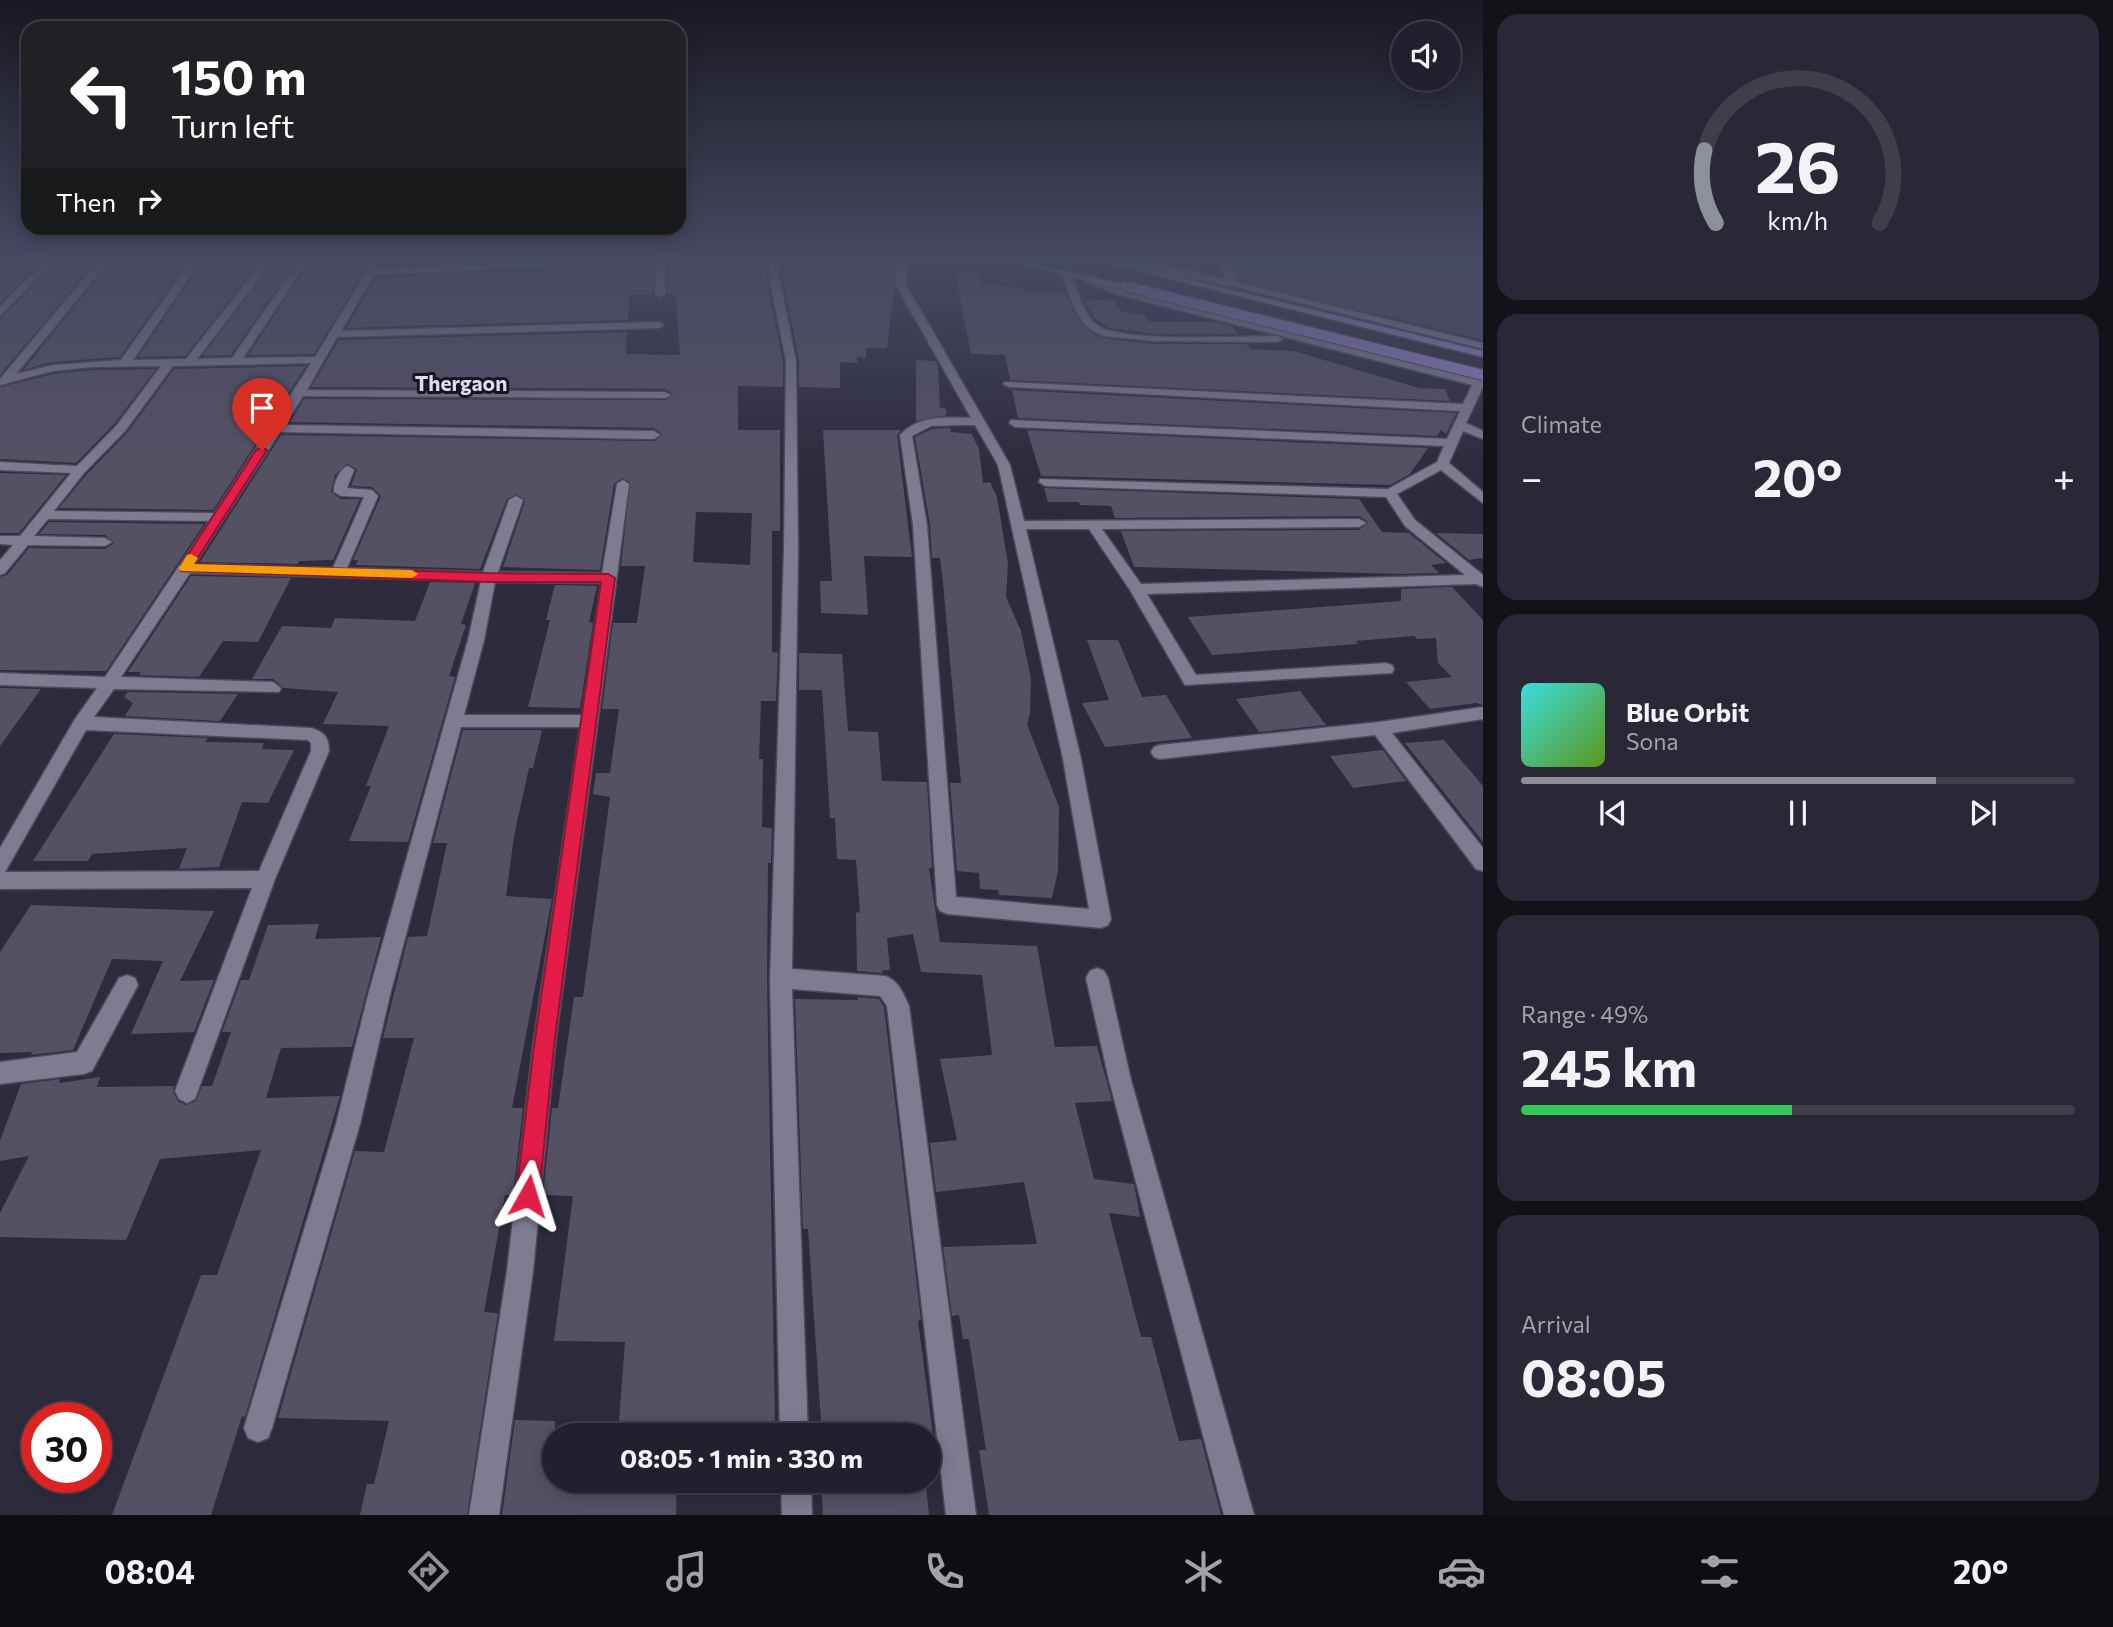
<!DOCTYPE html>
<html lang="en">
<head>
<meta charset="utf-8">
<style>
	:root { --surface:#22202e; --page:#2a2836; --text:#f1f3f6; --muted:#a2a3aa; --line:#3f3e4a; --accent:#8c9099 }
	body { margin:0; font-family:Commissioner,sans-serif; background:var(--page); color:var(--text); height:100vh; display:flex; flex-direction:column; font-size:26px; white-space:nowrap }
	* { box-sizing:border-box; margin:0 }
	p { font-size:23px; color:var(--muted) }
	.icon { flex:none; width:38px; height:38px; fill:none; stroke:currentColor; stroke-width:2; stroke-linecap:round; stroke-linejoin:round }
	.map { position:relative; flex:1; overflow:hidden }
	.sheet { display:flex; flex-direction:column; gap:14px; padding:14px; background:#131219; width:630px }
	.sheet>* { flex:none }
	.guide { position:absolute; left:21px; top:21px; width:665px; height:214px; border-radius:21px; box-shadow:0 4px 18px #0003,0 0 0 2px var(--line); background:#202124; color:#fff; overflow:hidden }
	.buttons { position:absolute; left:1391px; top:21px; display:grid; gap:14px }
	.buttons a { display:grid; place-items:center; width:70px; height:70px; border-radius:50%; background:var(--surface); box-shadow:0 4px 18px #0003,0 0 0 2px var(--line); font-size:35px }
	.speed { position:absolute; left:21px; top:1402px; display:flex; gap:14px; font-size:35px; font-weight:700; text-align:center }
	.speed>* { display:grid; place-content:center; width:91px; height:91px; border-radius:50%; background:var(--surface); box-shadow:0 4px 18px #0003,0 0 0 2px var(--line); line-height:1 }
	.speed .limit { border:10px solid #d22; background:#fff; color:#111 }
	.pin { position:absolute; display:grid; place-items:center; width:60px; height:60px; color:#fff; margin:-72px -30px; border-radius:50% 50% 50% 0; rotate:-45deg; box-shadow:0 0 7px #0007 }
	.pin .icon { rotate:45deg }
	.me { position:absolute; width:77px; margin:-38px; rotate:6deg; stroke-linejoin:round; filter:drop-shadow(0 0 5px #0008) }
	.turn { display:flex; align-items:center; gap:24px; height:147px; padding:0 35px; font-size:32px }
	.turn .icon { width:91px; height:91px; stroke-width:2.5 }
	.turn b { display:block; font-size:49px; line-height:60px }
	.then { display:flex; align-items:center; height:66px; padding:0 35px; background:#0003; gap:14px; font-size:26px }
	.big { font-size:52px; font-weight:700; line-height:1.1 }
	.sheet .card { flex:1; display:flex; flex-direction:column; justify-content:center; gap:10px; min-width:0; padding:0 24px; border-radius:21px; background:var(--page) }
	.sheet .dial { align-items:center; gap:0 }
	.dial svg { height:182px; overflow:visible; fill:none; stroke:var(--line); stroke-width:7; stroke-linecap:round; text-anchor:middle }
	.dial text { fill:var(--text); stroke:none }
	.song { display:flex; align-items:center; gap:21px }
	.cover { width:84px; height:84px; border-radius:10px; background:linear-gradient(135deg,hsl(180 70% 55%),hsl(90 70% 35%)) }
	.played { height:7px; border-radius:4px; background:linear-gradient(90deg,var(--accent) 75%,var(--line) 75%) }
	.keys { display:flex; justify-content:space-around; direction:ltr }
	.heat { display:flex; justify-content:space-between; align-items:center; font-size:38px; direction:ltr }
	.charge { height:10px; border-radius:5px; background:linear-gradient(90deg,#34c759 49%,var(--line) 0) }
	.trip { position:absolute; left:542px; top:1423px; width:399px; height:70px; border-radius:35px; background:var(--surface); box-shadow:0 4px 18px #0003,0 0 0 2px var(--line); font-weight:700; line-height:70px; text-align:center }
	.tabs { display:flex; height:112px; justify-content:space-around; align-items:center; background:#0e0d12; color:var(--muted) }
	.tabs .icon { width:49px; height:49px }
	.tabs .active { color:var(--accent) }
	.tabs b { font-size:32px; color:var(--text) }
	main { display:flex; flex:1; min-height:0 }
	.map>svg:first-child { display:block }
</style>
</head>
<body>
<main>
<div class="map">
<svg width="1483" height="1515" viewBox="0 0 1483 1515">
	<rect width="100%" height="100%" fill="#2e2b3d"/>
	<path fill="#4c446a" d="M1225,258H1483V340L1241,282Z"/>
	<path fill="#555165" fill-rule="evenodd" d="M19,258H44L0,303V260Z
		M60,258H98L0,375V319Z
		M205,258H263L185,356L138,357Z
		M278,258H298L231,355L202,356Z
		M313,258H372L314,354L248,355Z
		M387,258H567L382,266Z
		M618,258H655L653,295H629L628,320L346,328L376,278L614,267L621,262Z
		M668,258H768L766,277L783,361V387L738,386V430H780V531H772V652L778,653L776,701H761L759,759H763L762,827L772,828L771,863H768L767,978L775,1423L619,1421L625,1342L554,1341L573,1196L543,1195L552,1108H558L574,997H583L610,797L593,794L596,773H610L619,709H602L613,623H637L645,566H621L630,482L622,478L614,484L600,570L503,567L525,501L517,494L507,499L480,569L356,565L358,560H353L381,496L372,487L351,486L357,469L347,464L335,475L331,492L341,499H360L333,560L299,561L298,564L200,562L281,435L655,441L662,434L654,428L290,422L304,399L666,400L673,394L665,389L311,387L339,340L627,332L626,354L680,355L676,298L675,294H667ZM696,512L752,513L750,565L693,562Z
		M832,258H893L894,287L887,348H866V358L857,357V363L840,362V388L799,387V360L782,276L783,259L832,261Z
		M189,259L120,357L52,362L23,370L112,261V264Z
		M955,272H979L982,286L1022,288L1023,292H1065L1079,320L1093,334L1103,338L1154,344H1247L1251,349L1294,351L1419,388L1445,389L1450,401L1010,380L1005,355L971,354Z
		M1083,299L1115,301L1122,312L1143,314L1151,322H1216L1232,326L1238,334H1155L1110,328L1094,318Z
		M916,360L936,361L938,366L940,408H945L947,415L916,421Z
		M306,366L213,510L59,508L86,475L127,433L174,369Z
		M156,369L115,423L76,463L0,459V387L53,374L92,370Z
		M1012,390L1455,413L1456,414L1446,434L1441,430L1437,436L1018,418Z
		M950,428L951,432L972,434L979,449L983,483L990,482L997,497L1008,564L1006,597L1021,631L1031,679L1030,713L1027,724L1059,807L1058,871L1052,898L999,895L998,890L980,889L979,873L957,871L950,783H961L943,583L940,558H932L930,525L915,437L932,429Z
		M823,430H901L897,435L912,557L864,556L868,615L821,613L820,581H832Z
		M1027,430L1428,448L1410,474L1390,485L1041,476Z
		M0,473L66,475L19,533H0Z
		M1044,488L1359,499L1382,532L1409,533L1446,563L1431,565L1439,573L1401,574L1134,567L1121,531L1359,530L1368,522L1359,516L1115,518L1111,506L1080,505L1079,502H1048Z
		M49,522L204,524L106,671L0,670V577L7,575L29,548L105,549L114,543L105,535L39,534Z
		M1436,533L1483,534V558L1469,560Z
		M191,576L291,578L258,642L223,641L199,677L139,675L141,672H128Z
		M430,582L475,583L461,624L466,625L449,676L455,677L408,842L349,841L371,786H366L389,726L323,724L338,692L284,688L273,679H252L282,626L331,628L335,618L415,621Z
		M555,585L597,586L589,622L593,623L580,708L528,707L550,620H546Z
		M1452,587L1483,620V705L1476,703L1430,709L1406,682L1452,677L1438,663L1436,638L1417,639L1414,636L1356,641L1358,644L1212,655L1188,617L1401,601V589Z
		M1087,640H1118L1142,697L1166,695L1192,738L1105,747L1082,703L1109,700Z
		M799,653L842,654L848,731L878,732L882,781L927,782L932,868H929L940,942L1037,946L1055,1047L1097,1046L1112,1101L1075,1103L1094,1179L1134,1184L1140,1217L1109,1213L1141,1337H1151L1179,1441L1201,1439L1221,1515H989L979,1450H986L969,1339H963L959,1315L952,1316L943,1247L1037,1244L1024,1182L936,1192L930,1143L957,1140L940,1059L992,1055L982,975L921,972L913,934L887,938L890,970H882L883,973L857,971L856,912L860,913L856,860L837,859L835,818H830L822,690H799Z
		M0,688L41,689L0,746Z
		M1300,691L1326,725L1259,732L1236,699Z
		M128,692L238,694L220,721L125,716L133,703L124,697Z
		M463,730H542L533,768H529L514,836L506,896L552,899L512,1108H523L513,1195H505L484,1312L498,1313L467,1515H360L367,1484H374L389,1421L278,1418L355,1151L384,1152L414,1038H383L408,937L427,936L447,843H433Z
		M114,734L208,738L205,742L264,743L262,749L294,750L268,803L242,802L219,867L179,869L187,848L92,854L88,861H33Z
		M1444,740L1483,786V842L1405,743Z
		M1383,750L1406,781L1353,788L1330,756Z
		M31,905L214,911L180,981L214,980L194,1032L131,1034L163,961L112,959L73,1050L31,1055L32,1052L0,1053V952Z
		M319,924L315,939L381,937L352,1047L281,1048L266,1098L340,1096L245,1417L242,1416L211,1515H112L201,1275H217L261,1150L160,1159L126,1240L0,1237V1213L29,1156L0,1161V1141L21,1084L60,1079L59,1083L100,1077L97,1087L174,1086L173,1092L178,1101L186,1105L196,1101L202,1086H212L231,1032H222L241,980H249L268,925Z
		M857,997L879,999L884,1007L921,1320L918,1321L933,1435H822L808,1229H803L795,999L858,1000Z
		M515,1420L555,1421V1480H677L676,1515H502Z
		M821,1482L926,1484L929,1515H823Z"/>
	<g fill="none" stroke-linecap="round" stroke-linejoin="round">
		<g stroke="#4c4958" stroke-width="3">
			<path id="minor" d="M47,258H57L0,316V307Z
				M101,258H111L16,374L53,365L121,360L193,258H202L133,360L186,359L266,258H275L197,359L232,358L301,258H310L243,358L315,357L375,258H384L377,269L614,258L619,261L614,264L374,275L341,331L659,322L664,325L659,328L337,337L307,390L665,392L671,395L665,398L303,396L285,425L654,431L660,435L654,439L280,432L195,564L333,568L364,497L341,496L334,492C333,484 340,468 348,466L354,470L347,488L372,490L378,496L347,568L483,572L509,500L516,496L523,500L498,572L602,573L617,484L623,480L629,484L555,1046L533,1271L499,1515H469L507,1271L533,1046L580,727H461L390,995L360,1124L272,1428L268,1438L258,1442L248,1438L244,1428L336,1124L368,995L468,640L481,581L190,573L121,677L273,682L281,688L279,692L114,689L94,717L311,728C324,732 329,737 329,751L275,879L195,1099L187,1103L179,1099L175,1091L252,888L0,889V848L75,719L97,688L0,685V673L105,677L209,521L48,519L34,536L105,538L112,542L105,546L28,545L5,573L0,575V560L13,545L0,544V536H20L71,473L0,470V462L77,466L117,425L161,366L92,367L53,371L0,385V379ZM311,363L214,513L54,511L84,473L125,431L173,366ZM495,582L601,583L582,715H464L484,640ZM86,730L308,740L311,743V751L259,871L5,872Z
				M657,258H666L665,294L660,297L655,294Z
				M771,258H780L779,276L796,361L798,550L792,969L885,976C899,981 903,993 909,1006L976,1515H946L887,1006L880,996L792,989L808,1435H780L770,978L784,550L786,361L769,276Z
				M898,258H907L906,285L1010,465L1024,521L1359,519L1366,523L1359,527L1102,529L1141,584L1465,575L1405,526L1386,497L1045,486L1039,482L1040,479L1388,489L1437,462L1444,446L1015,427L1009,423L1011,420L1447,439L1460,411L1009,387L1003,384L1005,382L1463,404L1472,385L1116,294L1074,277V273H1080L1122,290L1475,378L1479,370L1483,369V387L1466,423L1483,431V439L1463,431L1449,463L1483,492V503L1441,470L1397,494L1415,520L1483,575V587L1476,584L1147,594L1196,675L1386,663L1392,665L1394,669L1392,673L1185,685L1130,590L1089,529H1026L1081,759L1111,919L1108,925L1101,928L947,914L940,911L937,905L913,525L900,435C918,415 946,417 971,418L896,285ZM960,425H975L998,465L1063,759L1089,909L956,897L927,525L912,436L931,426Z
				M1088,258C1133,254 1184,270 1227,279L1213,258H1222L1236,274L1237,282L1483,343V349L1240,288Z
				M1066,270L1071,273C1078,290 1082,313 1097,325C1118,343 1245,336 1278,336L1283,339L1278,342L1154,341L1104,336C1076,327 1071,298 1061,273Z
				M1483,707V719L1392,733L1483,848V871L1476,869L1375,735L1160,759L1154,757L1151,752L1154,747L1160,745L1379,722Z
				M1097,968L1104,971L1108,978L1131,1080L1254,1515H1224L1109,1080L1086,978L1090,971Z
				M127,975L135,978L138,985L92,1071L84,1074L0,1084V1062L77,1052L119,978Z
				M781,1480H811L812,1515H782Z"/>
		</g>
		<g stroke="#4c4958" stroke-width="3">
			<path id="major" d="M993,258H1009L1130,286L1125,289Z
				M1086,258H1100L1483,351V357Z"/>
		</g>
		<use href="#minor" fill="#7f7b91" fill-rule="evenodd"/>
		<use href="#major" fill="#9383c6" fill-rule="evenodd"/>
		<g stroke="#4c4958" stroke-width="12" stroke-linecap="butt">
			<path id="major-bridge" d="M1125,286L1483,375"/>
		</g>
		<use href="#major-bridge" stroke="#9383c6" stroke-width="10"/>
	</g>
	<linearGradient id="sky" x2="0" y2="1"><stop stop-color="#191822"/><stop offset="0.55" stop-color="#464a62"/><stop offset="1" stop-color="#464a62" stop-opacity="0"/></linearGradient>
	<rect width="1483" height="470" fill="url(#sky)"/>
	<path fill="#e11d48" stroke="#92132f" stroke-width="2" d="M262,447L267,450L194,564L488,573L608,574L615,578L554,1046L539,1196L536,1204L528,1208L520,1204L516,1196L534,1046L601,582H488L181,571V565L256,450Z"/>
	<path fill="#f59e0b" d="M191,554L198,558L194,564L412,570L418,574L412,578L181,571L179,568L187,555Z"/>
	<g text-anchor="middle" stroke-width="6" stroke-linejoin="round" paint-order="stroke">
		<g font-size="21" font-weight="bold" fill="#e0dbf4" stroke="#16151d">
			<text x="461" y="391">Thergaon</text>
		</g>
	</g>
</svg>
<div class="buttons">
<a><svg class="icon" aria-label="sound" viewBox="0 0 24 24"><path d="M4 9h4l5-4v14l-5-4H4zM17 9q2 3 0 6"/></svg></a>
</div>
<div class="speed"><div class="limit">30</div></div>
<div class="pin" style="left:262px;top:450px;background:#d93025"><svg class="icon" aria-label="arrive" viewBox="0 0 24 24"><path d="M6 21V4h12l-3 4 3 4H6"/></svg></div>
<svg class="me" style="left:528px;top:1196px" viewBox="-20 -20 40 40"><path d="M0-17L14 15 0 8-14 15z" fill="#e11d48" stroke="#fff" stroke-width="4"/></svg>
<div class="trip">08:05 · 1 min · 330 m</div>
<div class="guide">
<div class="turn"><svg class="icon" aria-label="left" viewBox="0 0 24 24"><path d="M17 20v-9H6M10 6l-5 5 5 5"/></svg><div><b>150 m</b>Turn left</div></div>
<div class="then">Then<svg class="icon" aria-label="right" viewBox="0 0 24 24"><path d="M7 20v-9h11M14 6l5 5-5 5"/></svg></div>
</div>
</div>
<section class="sheet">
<div class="card dial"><svg viewBox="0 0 100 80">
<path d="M14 69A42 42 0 1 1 86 69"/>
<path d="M14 69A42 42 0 0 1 9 37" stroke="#8c9099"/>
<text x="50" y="56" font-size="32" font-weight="700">26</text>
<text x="50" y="72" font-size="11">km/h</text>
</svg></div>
<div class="card"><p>Climate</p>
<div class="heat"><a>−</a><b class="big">20°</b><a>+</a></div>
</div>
<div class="card">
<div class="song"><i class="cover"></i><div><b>Blue Orbit</b><p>Sona</p></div></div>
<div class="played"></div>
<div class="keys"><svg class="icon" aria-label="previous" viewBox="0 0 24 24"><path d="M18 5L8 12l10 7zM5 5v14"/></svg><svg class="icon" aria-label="pause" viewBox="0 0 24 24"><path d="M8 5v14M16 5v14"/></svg><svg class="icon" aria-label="next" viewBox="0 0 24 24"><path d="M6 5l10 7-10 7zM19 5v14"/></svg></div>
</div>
<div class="card"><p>Range · 49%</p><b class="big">245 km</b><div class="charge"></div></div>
<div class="card"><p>Arrival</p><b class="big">08:05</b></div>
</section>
</main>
<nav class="tabs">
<b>08:04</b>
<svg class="icon active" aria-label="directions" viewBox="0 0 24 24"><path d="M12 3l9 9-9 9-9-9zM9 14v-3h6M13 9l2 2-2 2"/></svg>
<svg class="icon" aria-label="music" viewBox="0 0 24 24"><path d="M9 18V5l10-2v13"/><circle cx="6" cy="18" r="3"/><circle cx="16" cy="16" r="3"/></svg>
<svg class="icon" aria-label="phone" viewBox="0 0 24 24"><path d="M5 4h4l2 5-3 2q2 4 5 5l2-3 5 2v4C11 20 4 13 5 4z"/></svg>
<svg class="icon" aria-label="climate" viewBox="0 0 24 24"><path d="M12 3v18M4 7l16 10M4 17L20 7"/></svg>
<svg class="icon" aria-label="car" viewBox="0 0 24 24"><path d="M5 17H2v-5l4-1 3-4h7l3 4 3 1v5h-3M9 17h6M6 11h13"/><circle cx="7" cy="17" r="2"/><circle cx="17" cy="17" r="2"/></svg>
<svg class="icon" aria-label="filters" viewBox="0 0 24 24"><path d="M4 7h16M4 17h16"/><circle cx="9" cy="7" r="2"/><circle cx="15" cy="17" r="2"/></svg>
<b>20°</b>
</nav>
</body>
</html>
